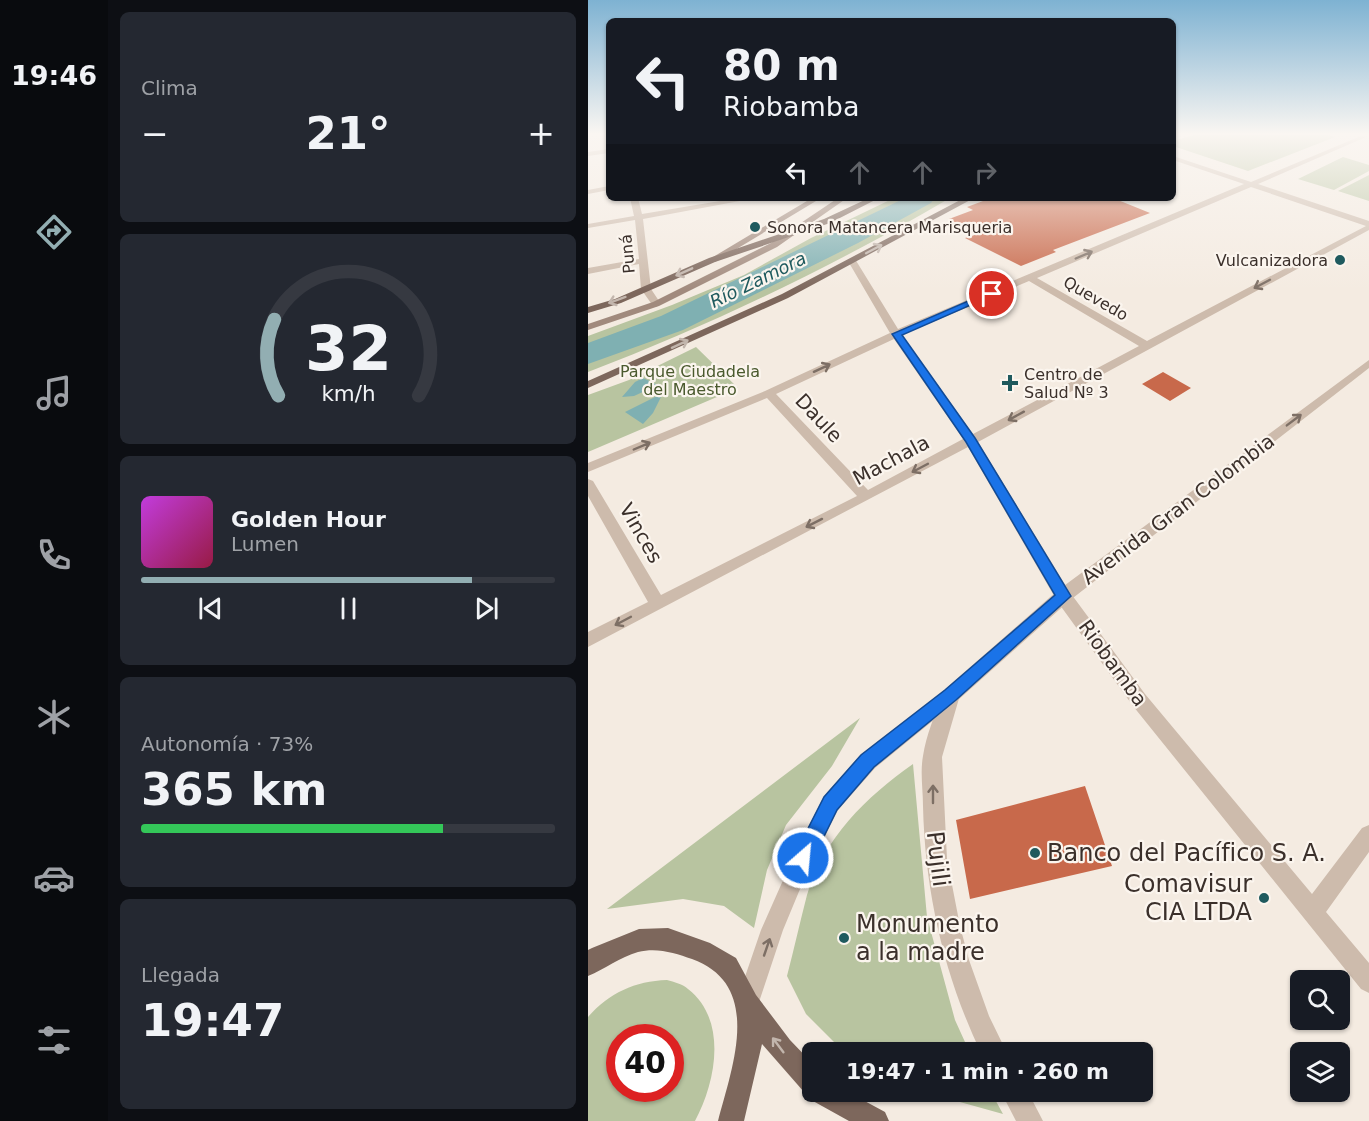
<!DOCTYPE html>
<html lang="es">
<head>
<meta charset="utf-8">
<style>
	:root { --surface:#171b24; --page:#242831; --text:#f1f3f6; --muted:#9ea1a6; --line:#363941; --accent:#92aeb2 }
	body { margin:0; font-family:"DejaVu Sans",sans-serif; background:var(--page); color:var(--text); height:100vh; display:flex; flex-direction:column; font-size:22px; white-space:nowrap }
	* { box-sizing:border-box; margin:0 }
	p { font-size:20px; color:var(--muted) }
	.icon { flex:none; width:33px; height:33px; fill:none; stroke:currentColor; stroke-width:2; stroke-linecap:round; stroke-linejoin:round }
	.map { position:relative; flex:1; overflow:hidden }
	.side { display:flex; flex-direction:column; gap:12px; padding:12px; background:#0d0f14; width:480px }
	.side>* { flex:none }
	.top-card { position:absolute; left:18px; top:18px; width:570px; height:183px; border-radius:9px; box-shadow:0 2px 4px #0004; background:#171b24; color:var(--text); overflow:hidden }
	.fabs { position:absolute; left:702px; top:970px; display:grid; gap:12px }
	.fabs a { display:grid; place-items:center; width:60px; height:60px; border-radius:9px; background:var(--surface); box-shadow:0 2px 4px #0004; font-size:30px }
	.speed { position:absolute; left:18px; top:1024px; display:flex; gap:12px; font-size:30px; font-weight:700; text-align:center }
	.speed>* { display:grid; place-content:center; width:78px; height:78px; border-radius:50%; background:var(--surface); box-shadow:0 2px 4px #0004; line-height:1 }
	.speed .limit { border:9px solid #d22; background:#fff; color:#111 }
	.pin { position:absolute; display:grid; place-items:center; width:51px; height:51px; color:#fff; margin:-26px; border:3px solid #fff; border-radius:50%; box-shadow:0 2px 6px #0007 }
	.me { position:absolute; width:66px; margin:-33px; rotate:27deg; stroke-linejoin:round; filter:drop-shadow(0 0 4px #0008) }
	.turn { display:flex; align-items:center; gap:21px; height:126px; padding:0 18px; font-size:27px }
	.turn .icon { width:78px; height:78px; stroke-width:2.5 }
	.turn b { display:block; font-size:42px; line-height:51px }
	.lanes { display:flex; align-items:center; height:57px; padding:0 18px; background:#0003; justify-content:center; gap:30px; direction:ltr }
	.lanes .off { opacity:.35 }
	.big { font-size:45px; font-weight:700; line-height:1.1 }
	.side .widget { flex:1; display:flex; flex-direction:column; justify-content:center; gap:9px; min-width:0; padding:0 21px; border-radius:9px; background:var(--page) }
	.side .dial { align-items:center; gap:0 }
	.dial svg { height:156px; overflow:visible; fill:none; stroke:var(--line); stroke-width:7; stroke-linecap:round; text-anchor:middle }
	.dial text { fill:var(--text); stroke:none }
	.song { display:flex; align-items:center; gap:18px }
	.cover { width:72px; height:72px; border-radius:9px; background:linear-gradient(135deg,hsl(290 70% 55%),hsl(340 70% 35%)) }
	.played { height:6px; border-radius:3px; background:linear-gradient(90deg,var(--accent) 80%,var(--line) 80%) }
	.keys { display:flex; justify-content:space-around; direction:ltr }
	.heat { display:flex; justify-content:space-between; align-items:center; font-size:33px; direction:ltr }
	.charge { height:9px; border-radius:4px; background:linear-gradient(90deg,#34c759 73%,var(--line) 0) }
	.trip { position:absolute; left:214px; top:1042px; width:351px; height:60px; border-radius:9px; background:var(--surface); box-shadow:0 2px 4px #0004; font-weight:700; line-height:60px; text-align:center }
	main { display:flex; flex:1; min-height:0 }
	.menu { display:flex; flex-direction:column; width:108px; justify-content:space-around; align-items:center; background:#090b0e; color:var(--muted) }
	.menu .icon { width:42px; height:42px }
	.menu .on { color:var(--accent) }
	.menu b { font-size:27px; color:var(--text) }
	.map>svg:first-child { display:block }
</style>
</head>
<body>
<main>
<nav class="menu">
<b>19:46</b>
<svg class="icon on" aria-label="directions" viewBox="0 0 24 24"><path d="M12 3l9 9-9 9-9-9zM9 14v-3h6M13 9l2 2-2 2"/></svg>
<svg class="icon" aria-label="music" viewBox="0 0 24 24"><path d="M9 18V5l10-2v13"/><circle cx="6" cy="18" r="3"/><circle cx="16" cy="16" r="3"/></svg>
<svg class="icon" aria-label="phone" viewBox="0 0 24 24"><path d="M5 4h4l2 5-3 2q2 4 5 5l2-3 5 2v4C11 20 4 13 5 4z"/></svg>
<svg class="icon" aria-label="climate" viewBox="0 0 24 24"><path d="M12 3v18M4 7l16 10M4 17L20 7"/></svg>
<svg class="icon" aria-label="car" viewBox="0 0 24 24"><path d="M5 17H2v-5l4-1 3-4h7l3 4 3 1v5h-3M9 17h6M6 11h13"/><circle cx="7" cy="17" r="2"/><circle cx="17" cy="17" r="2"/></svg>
<svg class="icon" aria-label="filters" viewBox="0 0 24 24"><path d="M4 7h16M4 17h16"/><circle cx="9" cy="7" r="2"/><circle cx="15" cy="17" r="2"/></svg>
</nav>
<section class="side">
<div class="widget"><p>Clima</p>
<div class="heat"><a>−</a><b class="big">21°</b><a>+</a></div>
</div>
<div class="widget dial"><svg viewBox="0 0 100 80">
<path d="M14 69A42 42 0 1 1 86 69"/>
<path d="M14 69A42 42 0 0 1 12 30" stroke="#92aeb2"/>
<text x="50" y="56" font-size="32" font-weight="700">32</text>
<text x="50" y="72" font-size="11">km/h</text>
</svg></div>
<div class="widget">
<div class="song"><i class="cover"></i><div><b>Golden Hour</b><p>Lumen</p></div></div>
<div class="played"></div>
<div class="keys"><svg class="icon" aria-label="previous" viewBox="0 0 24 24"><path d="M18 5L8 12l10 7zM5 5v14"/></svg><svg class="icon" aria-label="pause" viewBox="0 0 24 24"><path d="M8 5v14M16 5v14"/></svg><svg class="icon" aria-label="next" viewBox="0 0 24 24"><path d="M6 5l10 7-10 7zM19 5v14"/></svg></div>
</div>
<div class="widget"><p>Autonomía · 73%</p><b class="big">365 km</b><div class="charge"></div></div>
<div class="widget"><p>Llegada</p><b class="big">19:47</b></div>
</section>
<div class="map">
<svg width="781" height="1121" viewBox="0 0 781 1121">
	<rect width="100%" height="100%" fill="#f4ebe1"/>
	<path fill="#b8c4a0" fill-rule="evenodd" d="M606,135H740L747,137L660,171L585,146V141Z
		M755,157L781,165V171L746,190L710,179Z
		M781,175V201L750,191Z
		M306,198H362C246,266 125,324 0,372V336L84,305L156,275L223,238Z
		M108,347L150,388L0,452V395L41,380Z
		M272,718L244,766L198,825L179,870L166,928L136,906L95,899L19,909Z
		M325,764L339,917L367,1020L382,1053H257L218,1014L199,976C206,949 212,922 219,895C236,838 278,797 325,764Z
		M79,980C86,982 95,984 100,989C140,1020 128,1082 107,1121H0V1017C21,993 47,981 79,980ZM32,1038H82V1089H32Z
		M336,1092H403L415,1114Z"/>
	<path fill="#7fb0b2" d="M55,378L70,385L46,396L34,397L47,382Z
		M75,393L65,413L55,424L37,412Z"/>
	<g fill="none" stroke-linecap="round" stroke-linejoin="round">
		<path fill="#7fb0b2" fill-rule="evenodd" d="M317,198H347L343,203L270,243L95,330L0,364V343L73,316Z"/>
	</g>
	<path fill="#c8694b" d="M403,198H525L562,213L465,250L468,252L433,266L377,238L390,234L361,219L385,210L379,207Z
		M575,372L603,388L582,401L554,384Z
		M497,786L524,866L382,899L368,820Z"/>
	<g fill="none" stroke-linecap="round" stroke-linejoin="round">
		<path fill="#cdbbac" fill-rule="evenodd" d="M773,136L778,137L670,184L781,221V230L390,442L481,591L557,694L724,894L774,828L781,825V852L738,912L781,963V993L773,989L545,706L469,601L380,447L0,647V632L60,602L0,496V479L5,481L73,595L269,496L179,398L0,472V463L177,391L302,333L260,261L261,259H267L310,329L656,184L585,160V156L663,182ZM663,187L778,226L559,341L449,278ZM441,281L551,346L385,434L314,335ZM306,339L375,439L280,490L188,394Z
			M21,149V153L0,156V152Z
			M21,186V190L0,194V190Z
			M42,198H50L54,214L150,198H168L55,219L63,289L73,304L68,307L65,306L53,289L51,264L0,274V268L51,259L47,220L0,228V224L46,216Z
			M363,687L369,689L372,695L354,757L359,859L372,926L381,960L401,1016L419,1053H393C356,975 337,892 335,806C335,790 332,772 335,756C338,735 347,715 354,695L357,689Z
			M413,1092H440L455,1121H428Z"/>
		<path fill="#cdbbac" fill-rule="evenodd" d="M781,360V368L481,601L369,701L287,768L250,810L222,865L195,930L168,1011L160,1015L152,1011L148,1003L173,930L208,851L236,796L273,754L357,689L469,591Z"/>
		<path fill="#a18a7d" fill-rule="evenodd" d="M224,198H233L127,262L120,260Z
			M250,198H259L189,247L71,306L0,330V324L65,302L183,243Z"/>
		<path fill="#7d675c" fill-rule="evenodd" d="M281,198H291L242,223L127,262L33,303L0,313V307L27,299L121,258L236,219Z
			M376,198H386L200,298L0,388V381L194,294Z
			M80,928L122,943L148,958L168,995L202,1040L225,1064V1092H260L297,1112L301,1121H261L225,1101L222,1095L216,1092L174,1044L156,1121H130C144,1067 176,985 104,959C87,953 69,947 50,952C32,957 17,969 0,976V950L4,948L51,929Z"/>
	</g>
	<defs><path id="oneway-shaft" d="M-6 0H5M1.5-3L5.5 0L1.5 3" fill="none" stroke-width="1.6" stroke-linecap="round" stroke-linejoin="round" transform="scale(1.5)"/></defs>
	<g stroke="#c2b5ac">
		<use href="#oneway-shaft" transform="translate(286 249) rotate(-28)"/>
		<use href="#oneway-shaft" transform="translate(96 272) rotate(156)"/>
		<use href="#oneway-shaft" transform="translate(29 300) rotate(160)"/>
		<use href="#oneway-shaft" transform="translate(92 344) rotate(-25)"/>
		<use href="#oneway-shaft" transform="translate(190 1045) rotate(-127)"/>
	</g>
	<g stroke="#7d6f65">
		<use href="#oneway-shaft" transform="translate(496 255) rotate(-23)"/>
		<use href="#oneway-shaft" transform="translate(674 284) rotate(152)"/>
		<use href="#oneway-shaft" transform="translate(234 368) rotate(-25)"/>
		<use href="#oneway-shaft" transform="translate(428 416) rotate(151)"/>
		<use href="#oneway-shaft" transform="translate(706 420) rotate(-37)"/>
		<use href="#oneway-shaft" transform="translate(54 446) rotate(-23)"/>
		<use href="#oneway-shaft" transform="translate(332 468) rotate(152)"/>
		<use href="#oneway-shaft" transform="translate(226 523) rotate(153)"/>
		<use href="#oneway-shaft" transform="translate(35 621) rotate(152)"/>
		<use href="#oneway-shaft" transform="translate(345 794) rotate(-90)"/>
		<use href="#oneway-shaft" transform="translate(179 947) rotate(-71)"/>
	</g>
	<linearGradient id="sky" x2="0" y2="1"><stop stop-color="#7eb2d2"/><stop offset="0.46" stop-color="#faf6f2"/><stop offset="1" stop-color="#faf6f2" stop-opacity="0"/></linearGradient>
	<rect width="781" height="291" fill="url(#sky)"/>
	<path fill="#1a73e8" stroke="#114b97" stroke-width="1.5" d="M401,292L408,294L314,335L387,438L483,596L368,700L286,767L249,810L222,865L215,868L208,865L205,858L236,797L273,755L357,690L467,595L378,442L304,334Z"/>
	<g fill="#1f5a5e" stroke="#fbf5ee" stroke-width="2">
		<circle cx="167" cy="227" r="6"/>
		<circle cx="752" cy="260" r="6"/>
		<path d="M419 374h6v6h6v6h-6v6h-6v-6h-6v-6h6z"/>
		<circle cx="447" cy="853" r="6"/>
		<circle cx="676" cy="898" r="6"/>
		<circle cx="256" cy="938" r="6"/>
	</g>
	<g text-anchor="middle" stroke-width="4.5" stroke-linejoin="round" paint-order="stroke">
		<g font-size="16" fill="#3b302b" stroke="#fbf5ee" text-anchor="start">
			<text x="179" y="233">Sonora Matancera Marisqueria</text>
			<text x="740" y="266" text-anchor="end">Vulcanizadora</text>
			<text x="436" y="380">Centro de<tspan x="436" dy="18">Salud Nº 3</tspan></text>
		</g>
		<g font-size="16" fill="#3b302b" stroke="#fbf5ee">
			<text transform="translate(39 254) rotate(-95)" y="6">Puná</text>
			<text transform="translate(508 298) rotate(30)" y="6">Quevedo</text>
		</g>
		<g font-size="16" fill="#4a5a2e" stroke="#fbf5ee">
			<text x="102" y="377">Parque Ciudadela<tspan x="102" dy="18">del Maestro</tspan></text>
		</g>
		<g font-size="18" font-style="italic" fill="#1f5a5e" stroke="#fbf5ee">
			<text transform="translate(170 280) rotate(-26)" y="6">Río Zamora</text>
		</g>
		<g font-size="20" fill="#3b302b" stroke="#fbf5ee">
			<text transform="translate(231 418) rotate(47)" y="7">Daule</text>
			<text transform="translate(303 460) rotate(-28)" y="7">Machala</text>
			<text transform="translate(590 509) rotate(-37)" y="7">Avenida Gran Colombia</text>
			<text transform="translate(53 533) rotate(60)" y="7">Vinces</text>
			<text transform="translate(525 663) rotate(54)" y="7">Riobamba</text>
		</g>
		<g font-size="24" fill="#3b302b" stroke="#fbf5ee" text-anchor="start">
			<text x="459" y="861">Banco del Pacífico S. A.</text>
			<text x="664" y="892" text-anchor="end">Comavisur<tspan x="664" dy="28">CIA LTDA</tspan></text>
			<text x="268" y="932">Monumento<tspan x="268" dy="28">a la madre</tspan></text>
		</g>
		<g font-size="24" fill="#3b302b" stroke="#fbf5ee">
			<text transform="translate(350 859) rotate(83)" y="8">Pujili</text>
		</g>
	</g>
</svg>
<div class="fabs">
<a><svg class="icon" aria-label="search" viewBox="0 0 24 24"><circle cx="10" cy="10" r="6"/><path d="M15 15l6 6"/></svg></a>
<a><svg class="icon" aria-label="layers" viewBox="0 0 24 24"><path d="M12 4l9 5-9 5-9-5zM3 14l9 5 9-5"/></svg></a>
</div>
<div class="speed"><div class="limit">40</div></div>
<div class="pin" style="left:404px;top:294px;background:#d93025"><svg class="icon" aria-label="arrive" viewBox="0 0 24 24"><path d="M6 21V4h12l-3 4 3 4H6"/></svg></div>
<svg class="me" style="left:215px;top:858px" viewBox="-20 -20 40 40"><circle r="17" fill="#1a73e8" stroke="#fff" stroke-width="3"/><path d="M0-11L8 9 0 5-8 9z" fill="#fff"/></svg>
<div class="trip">19:47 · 1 min · 260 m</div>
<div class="top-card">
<div class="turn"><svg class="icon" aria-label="left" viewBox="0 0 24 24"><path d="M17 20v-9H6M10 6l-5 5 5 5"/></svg><div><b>80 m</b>Riobamba</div></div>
<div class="lanes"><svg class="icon" aria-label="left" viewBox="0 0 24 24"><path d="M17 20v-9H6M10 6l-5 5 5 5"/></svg><svg class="icon off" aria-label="ahead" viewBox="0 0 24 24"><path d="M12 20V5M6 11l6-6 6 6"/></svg><svg class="icon off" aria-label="ahead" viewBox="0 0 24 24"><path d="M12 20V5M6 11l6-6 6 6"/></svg><svg class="icon off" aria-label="right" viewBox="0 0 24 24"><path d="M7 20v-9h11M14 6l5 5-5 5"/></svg></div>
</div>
</div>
</main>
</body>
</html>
